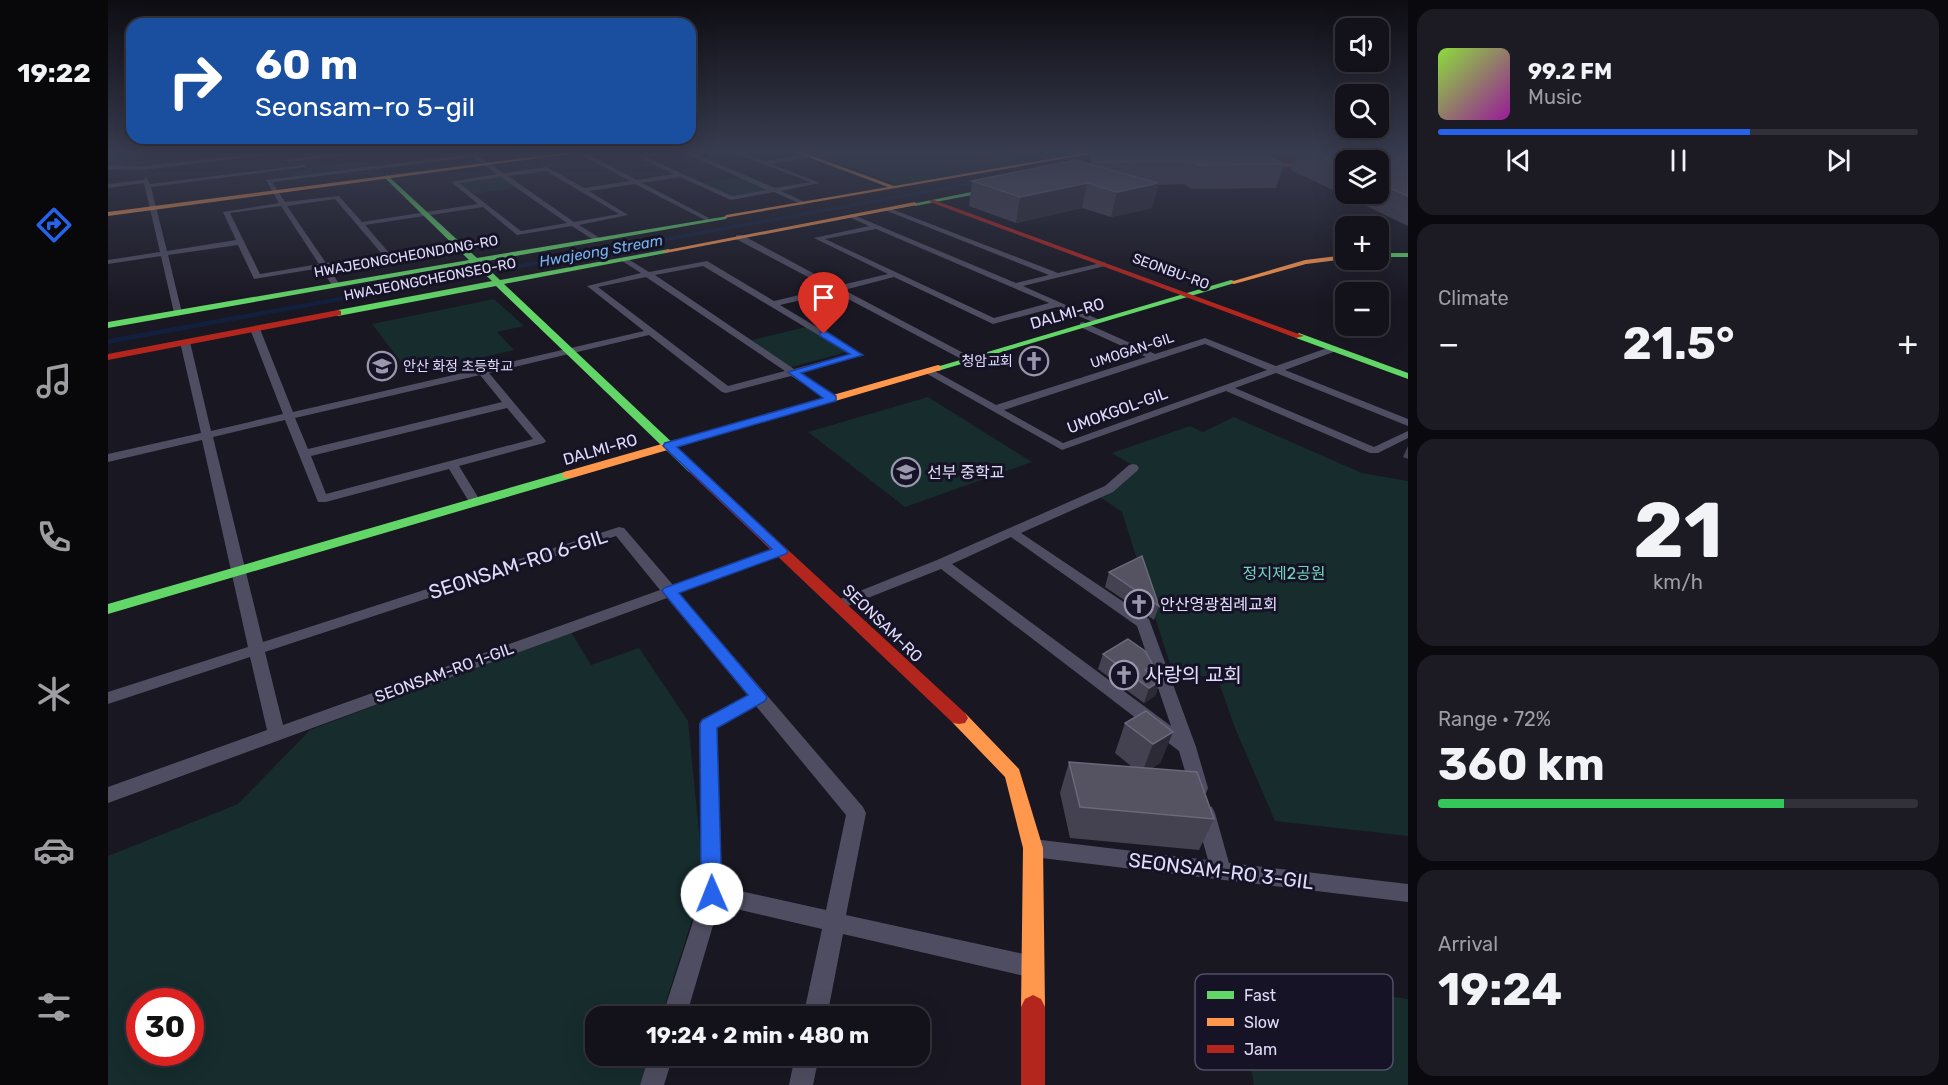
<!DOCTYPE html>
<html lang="en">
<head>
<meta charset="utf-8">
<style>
	:root { --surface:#13111a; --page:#1c1a23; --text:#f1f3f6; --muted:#9d9da2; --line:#323139; --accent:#2563eb }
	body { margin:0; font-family:Rubik,"Noto Sans KR",sans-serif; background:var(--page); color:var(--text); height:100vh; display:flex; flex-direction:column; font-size:22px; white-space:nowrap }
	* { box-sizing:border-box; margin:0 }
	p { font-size:20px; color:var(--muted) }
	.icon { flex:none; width:33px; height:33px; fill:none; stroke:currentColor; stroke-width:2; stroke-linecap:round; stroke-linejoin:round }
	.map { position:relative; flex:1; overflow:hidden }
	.sheet { display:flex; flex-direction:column; gap:9px; padding:9px; background:#0a090e; width:540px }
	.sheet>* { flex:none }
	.top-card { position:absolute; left:18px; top:18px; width:570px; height:126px; border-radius:18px; box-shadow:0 6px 24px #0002,0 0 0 2px var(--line); background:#1a4fa0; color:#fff; overflow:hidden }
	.controls { position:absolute; left:1227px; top:18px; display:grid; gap:12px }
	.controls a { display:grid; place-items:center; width:54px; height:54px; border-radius:12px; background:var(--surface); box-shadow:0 6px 24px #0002,0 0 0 2px var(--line); font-size:30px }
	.speed { position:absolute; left:18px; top:988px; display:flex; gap:12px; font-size:30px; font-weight:700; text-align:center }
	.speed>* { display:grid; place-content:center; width:78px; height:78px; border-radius:50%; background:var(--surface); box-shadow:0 6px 24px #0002,0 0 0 2px var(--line); line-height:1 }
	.speed .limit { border:9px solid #d22; background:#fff; color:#111 }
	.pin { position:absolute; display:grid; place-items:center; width:51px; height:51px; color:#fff; margin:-62px -26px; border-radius:50% 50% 50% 0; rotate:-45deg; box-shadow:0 0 6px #0007 }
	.pin .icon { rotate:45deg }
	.me { position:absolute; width:66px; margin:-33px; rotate:359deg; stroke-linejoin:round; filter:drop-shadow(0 0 4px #0008) }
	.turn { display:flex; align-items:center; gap:21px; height:126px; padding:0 30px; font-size:27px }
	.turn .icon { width:78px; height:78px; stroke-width:2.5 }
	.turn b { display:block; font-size:42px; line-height:51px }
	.big { font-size:45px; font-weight:700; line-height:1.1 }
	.sheet .tile { flex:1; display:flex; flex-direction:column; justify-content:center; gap:9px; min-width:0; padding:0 21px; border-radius:18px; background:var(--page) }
	.sheet .dial { align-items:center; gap:0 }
	.dial b { font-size:78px; line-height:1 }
	.song { display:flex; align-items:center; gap:18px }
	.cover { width:72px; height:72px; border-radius:9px; background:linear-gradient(135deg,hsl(90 70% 55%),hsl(300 70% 35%)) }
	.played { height:6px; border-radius:3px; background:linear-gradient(90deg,var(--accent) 65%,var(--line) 65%) }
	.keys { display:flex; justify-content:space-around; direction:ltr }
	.heat { display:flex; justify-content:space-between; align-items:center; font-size:33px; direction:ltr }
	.charge { height:9px; border-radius:4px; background:linear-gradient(90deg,#34c759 72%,var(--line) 0) }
	.trip { position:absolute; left:477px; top:1006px; width:345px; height:60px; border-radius:18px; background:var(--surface); box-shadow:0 6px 24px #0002,0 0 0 2px var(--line); font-weight:700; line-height:60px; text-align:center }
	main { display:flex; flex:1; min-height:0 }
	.menu { display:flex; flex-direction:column; width:108px; justify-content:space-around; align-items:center; background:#08070a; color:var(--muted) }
	.menu .icon { width:42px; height:42px }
	.menu .on { color:var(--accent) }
	.menu b { font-size:27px; color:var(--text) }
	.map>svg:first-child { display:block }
</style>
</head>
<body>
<main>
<nav class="menu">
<b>19:22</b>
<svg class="icon on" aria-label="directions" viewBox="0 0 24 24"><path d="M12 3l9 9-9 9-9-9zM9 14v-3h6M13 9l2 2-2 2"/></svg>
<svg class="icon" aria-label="music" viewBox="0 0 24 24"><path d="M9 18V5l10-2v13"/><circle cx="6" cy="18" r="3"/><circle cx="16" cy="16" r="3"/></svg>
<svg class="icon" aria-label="phone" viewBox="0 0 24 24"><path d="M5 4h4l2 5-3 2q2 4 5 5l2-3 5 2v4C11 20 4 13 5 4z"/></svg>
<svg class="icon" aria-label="climate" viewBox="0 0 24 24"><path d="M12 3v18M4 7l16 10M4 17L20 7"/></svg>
<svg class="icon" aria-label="car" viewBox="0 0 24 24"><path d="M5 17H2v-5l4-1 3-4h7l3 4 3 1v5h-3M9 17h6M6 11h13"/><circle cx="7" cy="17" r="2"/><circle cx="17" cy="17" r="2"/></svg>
<svg class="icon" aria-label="filters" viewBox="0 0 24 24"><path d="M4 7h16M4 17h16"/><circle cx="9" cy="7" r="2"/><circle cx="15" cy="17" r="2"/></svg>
</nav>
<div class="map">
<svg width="1300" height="1085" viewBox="0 0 1300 1085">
	<rect width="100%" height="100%" fill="#191722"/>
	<path fill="#162c2d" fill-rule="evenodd" d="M0,152H93C63,160 31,166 0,165Z
		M699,152H965L971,154L790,185Z
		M258,161L265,168L184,178L178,171Z
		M393,176L410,187L364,194L349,182Z
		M631,177L661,190L625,196L596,183Z
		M386,299L416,326L389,332L406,350L302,374L264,324Z
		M698,327L739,352L680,368L640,341Z
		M820,397L924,462L797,507L700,432Z
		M1126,417L1254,473L1300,481V836L1167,821L1127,728L1109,677L1065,674L1014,512L992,497L1029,468L1004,453L1082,426L1095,432Z
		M463,632L483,665L531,648L580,721L596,882L553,1017H488V1056H541L532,1085H0V856L130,804L202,730ZM32,1002H82V1053H32Z
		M1125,974L1300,999V1085H1146Z"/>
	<path fill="#12203d" d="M1189,152H1209L1171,158L993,161L0,344V339L989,159L1163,156Z"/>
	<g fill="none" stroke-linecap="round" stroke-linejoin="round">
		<path fill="#4f4d61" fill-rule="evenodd" d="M163,152H179L36,170L0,169V165L36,166Z
			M238,152H254L181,162L178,160Z
			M379,152H394L370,156L395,173L439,167L476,188L522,181L468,152H475L529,180L566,174L528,156L562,152L537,157L624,196L659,190L575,152H582L667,188L702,182L624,152H632L657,161L700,154L702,157L663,164L712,183L673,191L697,202L695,205L666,192L623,200L572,177L534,183L601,218L599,221L527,184L481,191L520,215L471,225L490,237V241H487L464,226L409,235L375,207L257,225L283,255L220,267L232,285L228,287H225L213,268L146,279L130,245L60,255L74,313L70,316L66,313L53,256L0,264V260L52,252L36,183L0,188V184L35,180L38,177L42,184L196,165L199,167L43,187L59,251L128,240L115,212L171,203L158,180ZM364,157L389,174L343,182L370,204L254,222L231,196L177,202L164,182ZM438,171L511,214L466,222L400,176ZM393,177L459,223L413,231L351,183ZM227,199L274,254L218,263L179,206ZM173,206L211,264L152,274L122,213Z
			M967,152L979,154L976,156Z
			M781,208L950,273L997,262V266L915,286L994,321L987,323L949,307L885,324L786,277L736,290L863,357V361H857L727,292L672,305L755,355L693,373L728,397V401L724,402L683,376L618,393L614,392L541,335L381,373L438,441L436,443L351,466L373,502L367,506L363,505L341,469L218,502H210L177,420L105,437L155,642L511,527L516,528L565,585L668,548H678L680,551L678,554L571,593L755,807L758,813L738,915L925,956L933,959L936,967L933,975L925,978L735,934L719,1017H695L714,929L611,905L578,1017H554L594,894L591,724L594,719L640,696L559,598L0,803V787L159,730L142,657L0,704V692L140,647L94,440L0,462V454L93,433L72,342L74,340L82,342L103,431L175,414L142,329L144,327L152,329L185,412L536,331L479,286L533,273L514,261L513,259L517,257L541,272L599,261L666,301L721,288L628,239V235H634L729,286L780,274L706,238L761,226L741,217L743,214L908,283L941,275L779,211ZM768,229L941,303L886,318L717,239ZM595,266L742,354L686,369L547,275ZM538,277L677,371L620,386L490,287ZM372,375L394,402L200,449L187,418ZM399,408L425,439L218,494L203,456ZM508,536L552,590L175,725L157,652ZM648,706L738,815L718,910L614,887L609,727Z
			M975,322L1047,354L1097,338L1168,366L1222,347H1228V351L1177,370L1300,419V426L1168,373L1127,388L1266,447L1300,431V438L1270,453H1262L1118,391L954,450L814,371L819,368L823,369L888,405L1038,357L972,327V323ZM1097,344L1159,370L955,443L896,410Z
			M1025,464L1029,465L1031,468L1029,471L1005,492L913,533L1041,619L1088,747L1100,788L1098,793L1091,796L1084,793L1082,788L1071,751L833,569L737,607H727L725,604L727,601L829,560L997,486L1021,465ZM903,537L1029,626L1063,726L844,564Z
			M1097,805L1104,807L1107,813L1121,863L1300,884V902L925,857L918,854L915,848L918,842L925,839L1100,860L1087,813L1090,807Z
			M541,1056H565L556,1085H532Z
			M687,1056H711L705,1085H681Z"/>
		<path fill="#63d668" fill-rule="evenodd" d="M279,175L369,258L620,216L618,219L373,262L392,280L561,249L562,251L558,253L396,284L589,466L591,469L589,472H581L388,286L230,316L226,313L230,310L384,281L365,263L0,328V322L361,260L277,178Z
			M888,187L890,190L807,206L804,204Z
			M1270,253H1300V257H1270Z
			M1123,280L1130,282L833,370L830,371L825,368Z
			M1191,333L1300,373V379L1188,338L1186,336Z
			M460,471L464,472L466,475L464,478L0,614V604Z"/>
		<path fill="#ff974d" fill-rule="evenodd" d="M462,152H477L0,216V212Z
			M686,152H694L786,186L982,152H994L616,218L618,215L780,187Z
			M807,202L809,205L558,253L554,251Z
			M1238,255V259L1198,264L1126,284L1122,282L1197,260Z
			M830,365L833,366V370L464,478H456L454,475L456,472Z
			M851,712L857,713L911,769L935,848L937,1007L933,1015L925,1019L917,1015L913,1007L915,848L897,777L845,723L842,718L845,713Z"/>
		<path fill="#b3261e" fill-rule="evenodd" d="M1246,152H1257L1192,166L1149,168L1146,166L1192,162Z
			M822,200H826L1196,336L1188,338L822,202Z
			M230,310L233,311V315L0,360V354Z
			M585,465L589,466L857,713L860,718L857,723L851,724L845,723L581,472L579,469L581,466Z
			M925,995L933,999L937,1007V1085H913V1007L917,999Z"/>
	</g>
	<path fill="#444250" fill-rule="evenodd" d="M863,152H917L883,158Z
		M1156,152L1155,154L1176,164L1168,188L1083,189L1076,184L1050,185L1044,208L1003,217L974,208L908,223L861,206L864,181L982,164L984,156Z
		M1189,152H1300V226L1183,170ZM1238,160H1270V194H1238Z
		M1300,446V459L1295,457Z
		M1034,556L1051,606L1046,620L997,587L1001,572Z
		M995,654L1042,674L1052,681L1047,696L1036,703L990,669Z
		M1038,711L1053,762L1043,769L1106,819L1091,850L962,838L952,793L961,762L1024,767L1007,753L1017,723Z"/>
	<path fill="#2c2a36" d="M884,152H917L883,158Z
		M979,183L974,208L908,223L912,197Z
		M1050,183L1044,208L1003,217L1009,192Z
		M1045,665L1040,680L1037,670Z
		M1052,681L1047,696L1036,703L1041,688Z
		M1065,732L1053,762L1033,775L1045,744Z"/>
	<path fill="#555262" stroke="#6a687a" stroke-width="1.5" d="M1004,152H1155L1154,153L1176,164L1090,165L1083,161L985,162L984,156Z
		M1200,152H1300V196L1270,183V160H1238V168Z
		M967,160L1050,183L1009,192L979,183L912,197L864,181Z
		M1034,556L1051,606L1001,572Z
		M1020,639L1037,651L1045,665L1037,670L1052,681L1041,688L995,654Z
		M1038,711L1065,732L1045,744L1017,723Z
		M961,762L1089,772L1106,819L972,807Z"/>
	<linearGradient id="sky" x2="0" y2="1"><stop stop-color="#0e0d13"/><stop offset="0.5" stop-color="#383c4f"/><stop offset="1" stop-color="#383c4f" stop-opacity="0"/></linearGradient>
	<rect width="1300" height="304" fill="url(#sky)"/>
	<path fill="#2563eb" stroke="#184099" stroke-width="1.5" d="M712,332H719L755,355L693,373L728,396V401L569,447L680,551L678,554L571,593L659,697L657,701L609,728L614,894L611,901L604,903L596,901L593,894L592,724L594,720L640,695L554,591L556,588L664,549L555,446L557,443L715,398L680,372L742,354L712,336Z"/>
	<defs>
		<g id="church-ring" transform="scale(1.5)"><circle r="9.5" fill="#161326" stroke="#9a97af" stroke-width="1.5"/><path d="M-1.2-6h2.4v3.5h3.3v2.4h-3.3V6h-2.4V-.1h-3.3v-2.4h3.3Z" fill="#9a97af"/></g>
		<g id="school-ring" transform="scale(1.5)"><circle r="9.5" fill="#161326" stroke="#9a97af" stroke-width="1.5"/><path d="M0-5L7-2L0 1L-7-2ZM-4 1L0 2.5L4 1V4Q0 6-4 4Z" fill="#9a97af"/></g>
	</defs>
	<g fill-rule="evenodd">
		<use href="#church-ring" x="926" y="361"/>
		<use href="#school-ring" x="274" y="366"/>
		<use href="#school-ring" x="798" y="472"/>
		<use href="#church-ring" x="1031" y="604"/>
		<use href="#church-ring" x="1016" y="675"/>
	</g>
	<g text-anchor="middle" stroke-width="6" stroke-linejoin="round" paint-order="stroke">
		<g font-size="14" fill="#e0dcfb" stroke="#161326">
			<text transform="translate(298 256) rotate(-10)" y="5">HWAJEONGCHEONDONG-RO</text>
			<text transform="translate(1063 271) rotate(20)" y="5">SEONBU-RO</text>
			<text transform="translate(322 279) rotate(-11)" y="5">HWAJEONGCHEONSEO-RO</text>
			<text transform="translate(1024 350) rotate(-18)" y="5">UMOGAN-GIL</text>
		</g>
		<g font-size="14" fill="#e0dcfb" stroke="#161326" text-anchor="end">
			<text x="905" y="366">청암교회</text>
			<text x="295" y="371" text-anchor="start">안산 화정 초등학교</text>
		</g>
		<g font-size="15" font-style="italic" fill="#76b5ee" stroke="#161326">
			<text transform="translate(493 251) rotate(-10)" y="5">Hwajeong Stream</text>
		</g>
		<g font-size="16" fill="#e0dcfb" stroke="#161326">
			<text transform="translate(959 313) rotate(-16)" y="6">DALMI-RO</text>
			<text transform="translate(1009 410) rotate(-20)" y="6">UMOKGOL-GIL</text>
			<text transform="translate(492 449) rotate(-16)" y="6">DALMI-RO</text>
			<text transform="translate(775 623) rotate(44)" y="6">SEONSAM-RO</text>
			<text transform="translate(336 672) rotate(-20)" y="6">SEONSAM-RO 1-GIL</text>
		</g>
		<g font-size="16" fill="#e0dcfb" stroke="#161326" text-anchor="start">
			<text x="819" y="478">선부 중학교</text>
			<text x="1052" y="610">안산영광침례교회</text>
		</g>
		<g font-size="16" fill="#70d3bc" stroke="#161326">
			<text x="1176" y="579">정지제2공원</text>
		</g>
		<g font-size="20" fill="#e0dcfb" stroke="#161326">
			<text transform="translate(410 564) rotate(-18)" y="7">SEONSAM-RO 6-GIL</text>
			<text transform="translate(1113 871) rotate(7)" y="7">SEONSAM-RO 3-GIL</text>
		</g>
		<g font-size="20" fill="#e0dcfb" stroke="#161326" text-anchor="start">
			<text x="1037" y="682">사랑의 교회</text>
		</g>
	</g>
	<rect x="1087" y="974" width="198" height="96" rx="9" fill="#161326" stroke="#534f66" stroke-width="1.5"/>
	<rect x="1099" y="991" width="27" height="8" fill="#63d668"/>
	<rect x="1099" y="1018" width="27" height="8" fill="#ff974d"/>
	<rect x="1099" y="1045" width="27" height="8" fill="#b3261e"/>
	<g font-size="16" fill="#e0dcfb">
		<text x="1136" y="1001">Fast</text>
		<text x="1136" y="1028">Slow</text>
		<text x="1136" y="1055">Jam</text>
	</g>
</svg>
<div class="controls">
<a><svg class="icon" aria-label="sound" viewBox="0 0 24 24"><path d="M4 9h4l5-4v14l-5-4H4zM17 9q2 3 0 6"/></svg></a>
<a><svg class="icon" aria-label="search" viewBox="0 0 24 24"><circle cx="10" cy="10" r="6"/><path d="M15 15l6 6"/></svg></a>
<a><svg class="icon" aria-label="layers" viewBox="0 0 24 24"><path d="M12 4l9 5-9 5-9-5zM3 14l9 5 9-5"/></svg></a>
<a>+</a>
<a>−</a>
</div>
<div class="speed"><div class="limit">30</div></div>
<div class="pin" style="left:716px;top:334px;background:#d93025"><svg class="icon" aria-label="arrive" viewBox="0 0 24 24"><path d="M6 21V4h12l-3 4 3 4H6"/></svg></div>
<svg class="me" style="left:604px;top:894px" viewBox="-20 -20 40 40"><circle r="19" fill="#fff"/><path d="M0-13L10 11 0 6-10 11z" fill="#2563eb"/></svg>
<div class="trip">19:24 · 2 min · 480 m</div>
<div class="top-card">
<div class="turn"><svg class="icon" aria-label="right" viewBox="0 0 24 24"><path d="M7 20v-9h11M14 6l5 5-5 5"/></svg><div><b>60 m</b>Seonsam-ro 5-gil</div></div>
</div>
</div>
<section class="sheet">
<div class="tile">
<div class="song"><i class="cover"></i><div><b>99.2 FM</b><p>Music</p></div></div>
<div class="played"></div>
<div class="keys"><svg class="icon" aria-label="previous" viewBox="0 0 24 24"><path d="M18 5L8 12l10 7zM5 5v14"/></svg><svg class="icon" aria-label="pause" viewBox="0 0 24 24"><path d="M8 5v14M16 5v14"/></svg><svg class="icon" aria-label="next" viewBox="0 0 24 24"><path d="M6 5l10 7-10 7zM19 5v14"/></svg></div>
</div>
<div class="tile"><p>Climate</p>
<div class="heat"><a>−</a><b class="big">21.5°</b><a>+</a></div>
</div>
<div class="tile dial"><b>21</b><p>km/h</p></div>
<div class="tile"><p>Range · 72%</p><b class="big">360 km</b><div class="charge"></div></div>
<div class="tile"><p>Arrival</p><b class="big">19:24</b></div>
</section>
</main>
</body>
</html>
